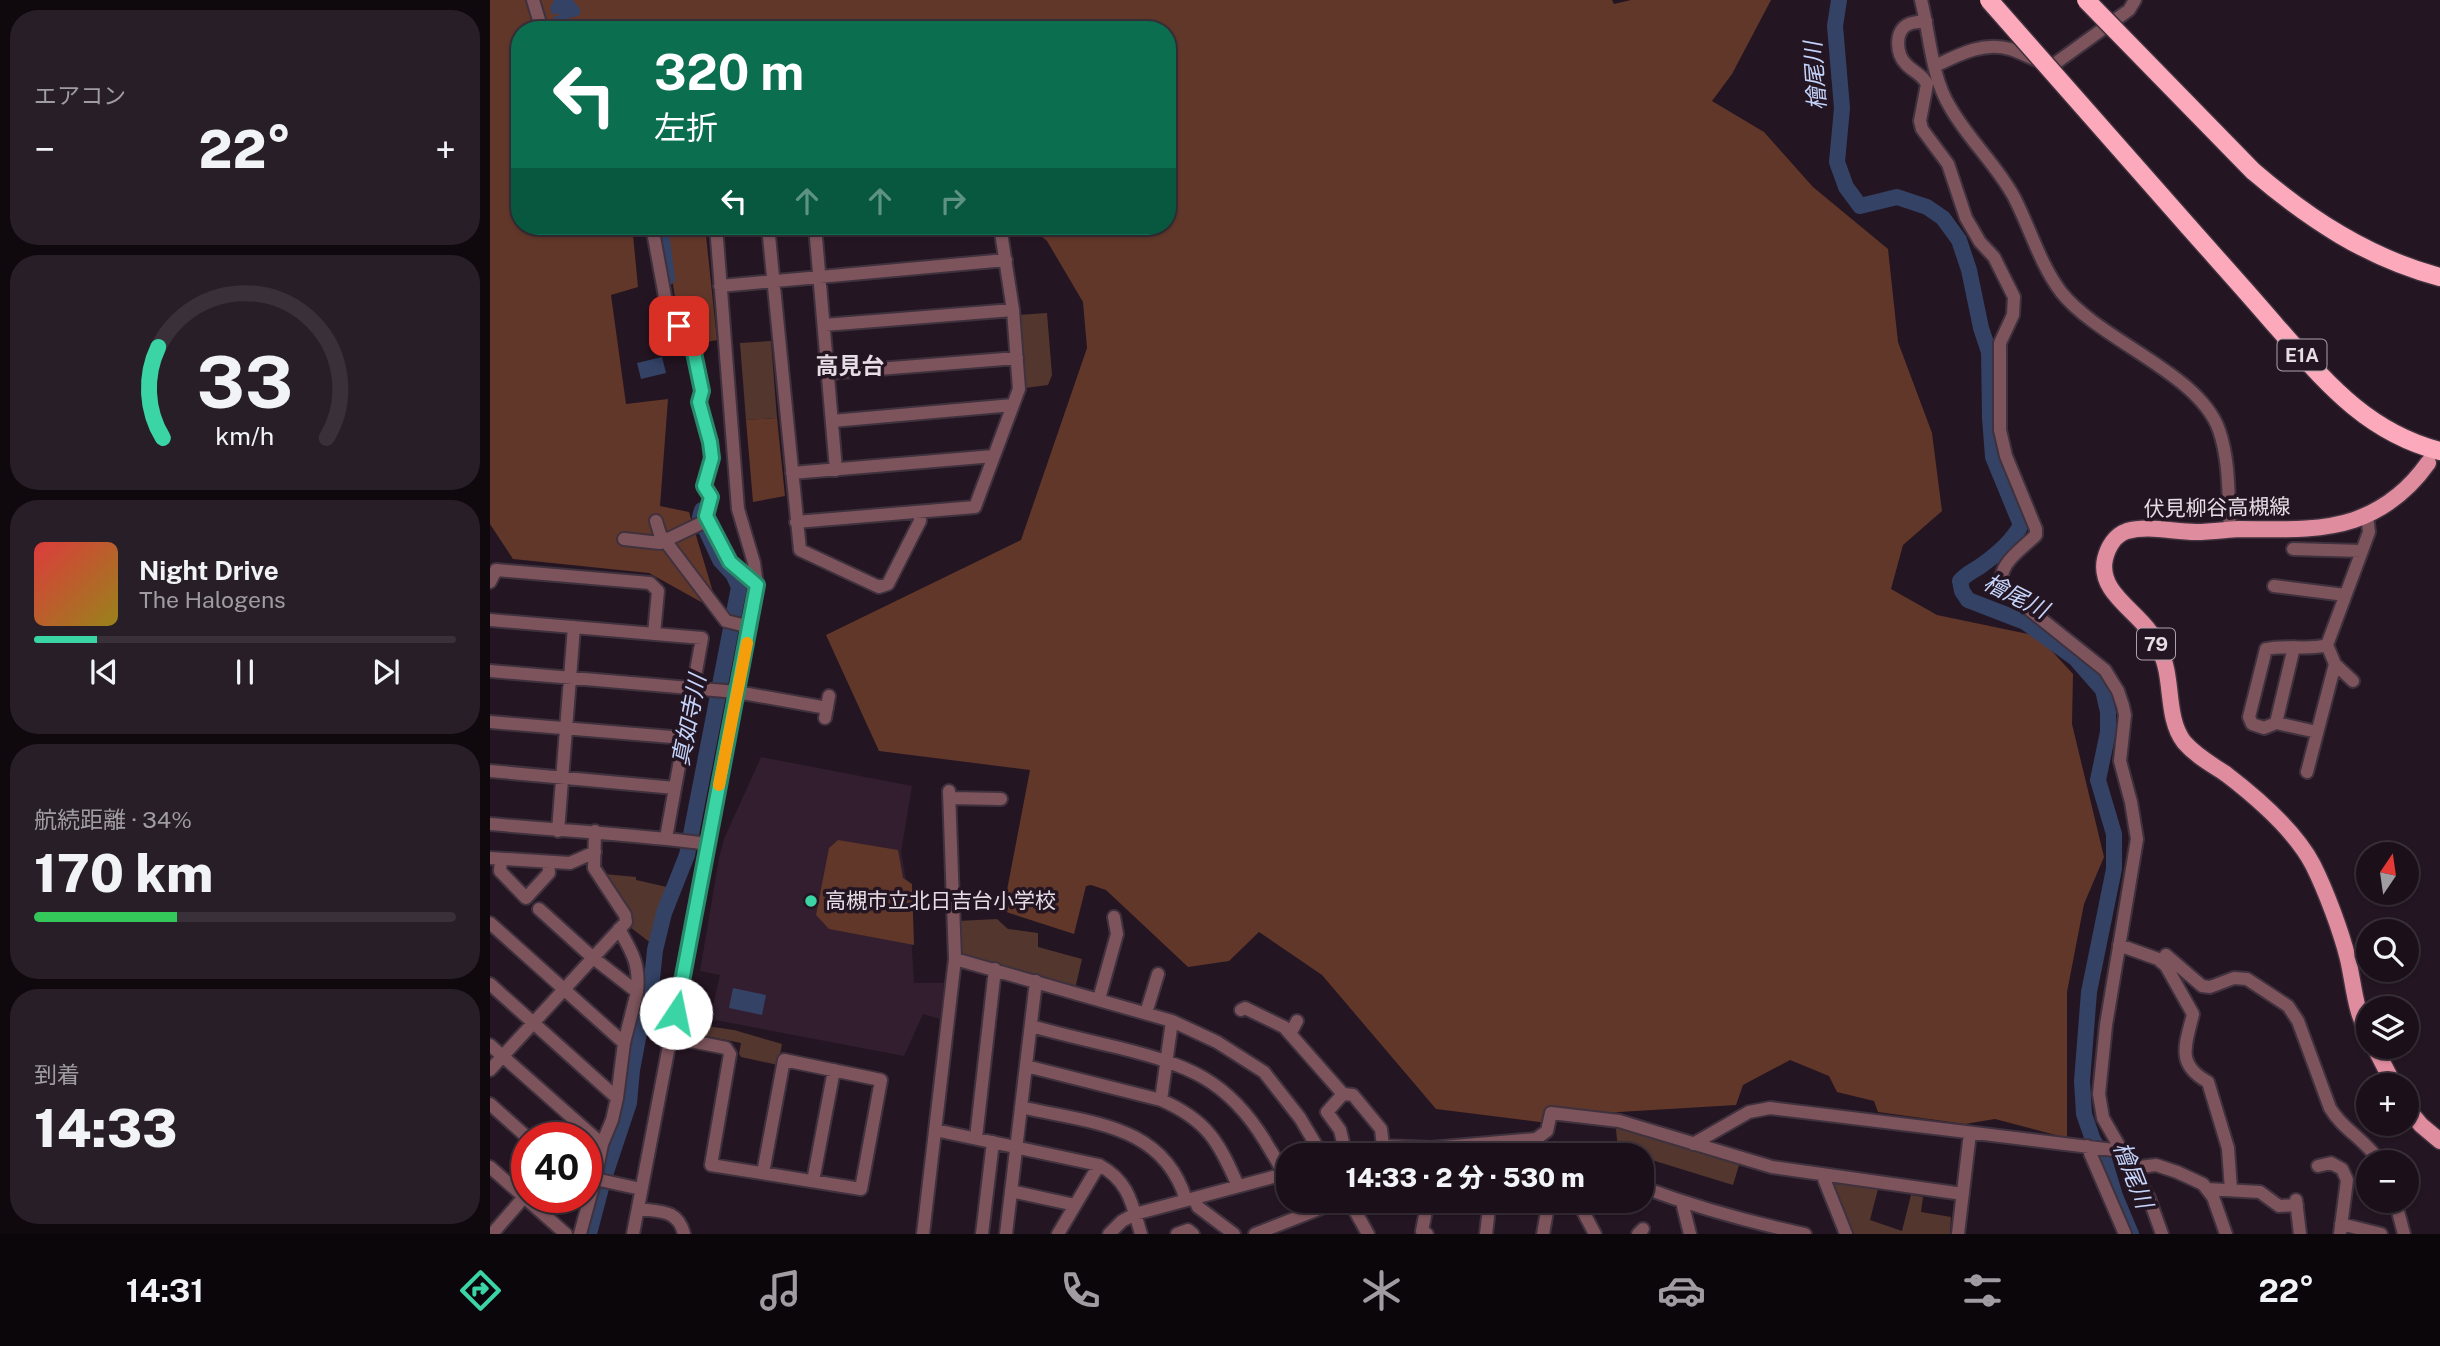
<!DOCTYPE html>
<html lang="ja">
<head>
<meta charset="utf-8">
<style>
	:root { --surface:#1b101a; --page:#281e27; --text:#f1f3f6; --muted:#a09da2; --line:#393039; --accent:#3ad4a5 }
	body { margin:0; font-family:"Public Sans","Noto Sans JP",sans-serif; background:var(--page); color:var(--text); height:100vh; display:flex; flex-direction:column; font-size:26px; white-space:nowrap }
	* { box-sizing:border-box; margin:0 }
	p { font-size:23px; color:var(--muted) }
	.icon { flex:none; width:38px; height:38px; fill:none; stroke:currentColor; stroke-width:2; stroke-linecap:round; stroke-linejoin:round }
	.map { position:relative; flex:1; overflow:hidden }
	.side { display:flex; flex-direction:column; gap:10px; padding:10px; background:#0f090e; width:490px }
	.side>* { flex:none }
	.hud { position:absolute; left:21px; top:21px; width:665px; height:214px; border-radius:28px; box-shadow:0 2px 5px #0004,0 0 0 2px var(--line); background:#0b6e4f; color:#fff; overflow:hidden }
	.needle { width:46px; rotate:13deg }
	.fabs { position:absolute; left:1866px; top:842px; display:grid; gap:14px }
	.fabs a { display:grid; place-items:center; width:63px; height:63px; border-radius:50%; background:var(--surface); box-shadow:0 2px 5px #0004,0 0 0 2px var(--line); font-size:35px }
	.speed { position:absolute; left:21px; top:1122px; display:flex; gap:14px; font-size:35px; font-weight:700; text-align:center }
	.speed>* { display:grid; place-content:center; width:91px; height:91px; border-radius:50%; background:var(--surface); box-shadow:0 2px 5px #0004,0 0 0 2px var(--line); line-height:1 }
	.speed .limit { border:10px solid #d22; background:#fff; color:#111 }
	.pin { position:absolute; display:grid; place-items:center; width:60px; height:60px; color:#fff; margin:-30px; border-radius:14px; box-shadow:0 4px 10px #0006 }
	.me { position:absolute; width:77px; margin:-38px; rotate:11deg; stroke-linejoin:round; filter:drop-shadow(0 0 5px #0008) }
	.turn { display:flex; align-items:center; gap:24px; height:147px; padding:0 28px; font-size:32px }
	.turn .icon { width:91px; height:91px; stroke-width:2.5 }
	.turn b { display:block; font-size:49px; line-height:60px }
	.lanes { display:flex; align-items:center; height:66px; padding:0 28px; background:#0003; justify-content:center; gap:35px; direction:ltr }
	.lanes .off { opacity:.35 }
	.big { font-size:52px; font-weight:800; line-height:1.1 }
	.side .tile { flex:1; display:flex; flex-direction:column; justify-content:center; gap:10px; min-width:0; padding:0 24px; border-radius:28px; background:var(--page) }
	.side .dial { align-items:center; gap:0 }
	.dial svg { height:182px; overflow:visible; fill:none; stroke:var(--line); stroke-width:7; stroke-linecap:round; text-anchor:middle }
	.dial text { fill:var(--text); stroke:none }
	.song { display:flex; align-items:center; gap:21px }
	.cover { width:84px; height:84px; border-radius:10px; background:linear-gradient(135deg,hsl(0 70% 55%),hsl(50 70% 35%)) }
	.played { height:7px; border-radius:4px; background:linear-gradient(90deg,var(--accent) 15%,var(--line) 15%) }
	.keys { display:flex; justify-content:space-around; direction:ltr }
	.heat { display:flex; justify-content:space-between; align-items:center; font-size:38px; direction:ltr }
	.charge { height:10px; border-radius:5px; background:linear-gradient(90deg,#34c759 34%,var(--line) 0) }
	.trip { position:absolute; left:786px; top:1143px; width:378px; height:70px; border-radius:28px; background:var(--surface); box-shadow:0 2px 5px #0004,0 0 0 2px var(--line); font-weight:800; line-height:70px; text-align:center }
	.tabs { display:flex; height:112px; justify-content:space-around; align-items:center; background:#0b060a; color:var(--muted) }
	.tabs .icon { width:49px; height:49px }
	.tabs .selected { color:var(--accent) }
	.tabs b { font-size:32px; color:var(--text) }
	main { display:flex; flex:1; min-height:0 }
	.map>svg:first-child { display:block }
</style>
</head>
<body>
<main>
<section class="side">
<div class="tile"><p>エアコン</p>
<div class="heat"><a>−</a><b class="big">22°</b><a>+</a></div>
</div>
<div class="tile dial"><svg viewBox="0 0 100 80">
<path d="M14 69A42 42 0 1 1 86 69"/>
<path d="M14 69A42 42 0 0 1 12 29" stroke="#3ad4a5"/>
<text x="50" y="56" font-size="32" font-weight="700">33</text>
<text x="50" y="72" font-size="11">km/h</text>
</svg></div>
<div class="tile">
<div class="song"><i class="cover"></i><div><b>Night Drive</b><p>The Halogens</p></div></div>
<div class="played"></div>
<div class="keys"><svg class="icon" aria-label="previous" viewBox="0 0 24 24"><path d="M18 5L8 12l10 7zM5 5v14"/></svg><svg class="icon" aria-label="pause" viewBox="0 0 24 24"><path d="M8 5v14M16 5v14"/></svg><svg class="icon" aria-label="next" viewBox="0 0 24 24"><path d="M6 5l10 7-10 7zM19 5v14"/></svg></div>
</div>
<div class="tile"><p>航続距離 · 34%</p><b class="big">170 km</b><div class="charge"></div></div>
<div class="tile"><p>到着</p><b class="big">14:33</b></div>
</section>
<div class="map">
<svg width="1950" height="1234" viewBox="0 0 1950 1234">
	<rect width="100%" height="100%" fill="#241522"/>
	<path fill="#321e2f" d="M271,757L422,786L411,852L416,879L421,884L420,919L424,983H454L450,1019L433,1014L414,1056L220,1019L230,975L210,971L229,858L234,839Z"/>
	<path fill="#53372f" d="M557,313L562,375L558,385L535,388L528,315Z
		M281,341L287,418L256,420L250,343Z
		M114,874L146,877V880L177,887L162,944L140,927L141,917Z
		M507,919L518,929L548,933V947L592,959L585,989L471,955L467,921Z
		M200,1020L209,1022V1025L244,1030L292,1044L288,1065L251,1057L249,1054L251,1043L197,1032Z
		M1128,1126L1249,1165L1243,1185L1152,1157V1155L1128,1150L1126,1129Z
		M1345,1181L1388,1189L1380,1220L1412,1231L1421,1195L1433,1197L1431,1212L1461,1217L1460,1234H1363L1342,1187Z"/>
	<path fill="#61372a" d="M0,0H1122L1124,4L1141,0H1281L1242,74L1222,101L1274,132L1323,187L1398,249L1408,342L1442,433L1452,511L1413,545L1401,589L1447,615L1548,636L1583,674L1582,724L1614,857L1594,904L1577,992V1138L1505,1119L1475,1124L1388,1112L1384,1101L1347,1092L1339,1076L1300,1060L1253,1085L1246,1105L1129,1112L1057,1123L946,1109L832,975L769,932L739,961L698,967L616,890L601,885L596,886L584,934L513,911L540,770L389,751L336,635L531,540L597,348L593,302L557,241L540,226H677V30H30V226H215L227,340L217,342L187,309L174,231L143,235L148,287L121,295L136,404L178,399L170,506L199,512L229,612L159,573L23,559L0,524Z
		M287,418L295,496L263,502L256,420Z
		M348,840L408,850L413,878L422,884L424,945L339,929L326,915L339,848Z"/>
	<path fill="#334265" d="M64,0H83L90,9V15L66,22L63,17L72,14H62L60,8Z
		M172,357L176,373L151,379L147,363Z
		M243,988L276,995L272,1015L239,1008Z"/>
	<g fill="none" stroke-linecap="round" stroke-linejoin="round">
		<path stroke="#334265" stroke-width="16" d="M1349,0L1345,26L1352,108L1347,162L1356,187L1370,206L1407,197L1437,207L1453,218L1469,240L1479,270L1491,328L1499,352L1500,418L1503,457L1531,525C1523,540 1506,555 1492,565C1484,571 1477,573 1470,581L1472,591L1478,600L1535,622L1585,658L1613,690L1618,712V732L1608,780L1624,834V869L1599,992L1592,1081L1594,1114L1603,1140L1613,1156L1625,1196L1641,1234
			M73,28L74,30
			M170,226L177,278
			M99,1234L112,1184L139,1103L142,1070L149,1033L160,998L165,950L174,913L197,855L249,587L243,574L230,560L210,517L212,510"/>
		<g stroke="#3f313d" stroke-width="16">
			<path id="minor" d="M43,0L52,30
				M1431,0C1440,35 1441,76 1460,107C1478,139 1506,164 1524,197C1540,228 1550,264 1571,292C1610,341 1709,373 1729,430C1740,462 1738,496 1740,529
				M1436,21C1431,22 1424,22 1419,24C1404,30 1406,54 1416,64C1423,72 1432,74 1437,84L1430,121L1432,129L1458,164L1476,218L1490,242L1504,257L1524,297L1523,315L1510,343V430L1516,456L1546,529V535C1531,550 1502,567 1515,590L1615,670L1628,691L1633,706L1635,715L1630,761L1641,802L1647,839L1616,1025L1609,1094L1613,1118L1659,1198L1672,1234
				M1445,66C1468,55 1494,41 1520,49C1535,54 1547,62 1563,65L1639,10L1645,0
				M162,226L178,313L201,338L212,391L209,402L221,442L222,458L214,486L221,497L216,516L240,562L267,585
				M278,226L310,550L389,587L398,584L430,521V512
				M325,226L346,470
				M230,286L516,260
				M334,325L523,310
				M338,373L527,358
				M342,421L523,405
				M302,473L504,456
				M166,521L170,534L236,621L260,627
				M306,522L485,507L529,389L523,310L510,226
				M134,539L170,543L218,520
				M1803,549L1872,551
				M0,582L6,570L160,583L168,591L164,634
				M1784,586L1855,595
				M0,620L212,638L176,838
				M0,671L247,692L337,708
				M1863,681L1845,664L1837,645L1879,532L1877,515
				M335,718L339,696
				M0,722L194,738
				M1786,723L1804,647
				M1827,732L1786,723L1774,728L1762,724L1759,717L1776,649C1796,644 1817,651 1837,645
				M0,771L185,788
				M1817,772L1845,664
				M460,798L511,799
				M0,824C73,831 145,834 218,844
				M68,831L84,627
				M0,858L80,863L105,852
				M11,859L10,871L36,898L59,873L58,862
				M49,909L102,957L147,992L134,1043L127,1098L122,1120L112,1144L105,1179L90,1234
				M0,923L134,1043
				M129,929C142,952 150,964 147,992
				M1629,945L1668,959L1676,966L1703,1014C1696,1044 1685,1064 1718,1082L1738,1148L1741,1190
				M465,959L682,1021L727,1042L774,1072L810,1118L832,1155
				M1671,962L1676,955L1712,986L1720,987L1744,978L1757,979L1798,1006L1808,1021L1840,1108C1853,1130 1875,1139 1890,1162
				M0,984L127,1098
				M609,999L627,934L624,917
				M751,1010L755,1008L794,1027L853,1094L863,1095L891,1129L893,1146
				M656,1013L668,974
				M541,1026C570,1034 600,1041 630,1048C697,1065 737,1079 775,1141C781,1152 789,1162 793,1174
				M800,1034L807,1021
				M181,1037L236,1048L240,1054L221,1165L371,1189L391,1080L294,1060L273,1173
				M0,1045L112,1144
				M536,1066L671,1100C717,1120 729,1142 748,1186
				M0,1070L136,922L135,915L104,868L105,831
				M853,1094L837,1112L850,1130L856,1155
				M671,1100L682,1021
				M0,1104L38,1138
				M531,1107C598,1123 673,1123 696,1200
				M445,1130L609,1165C639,1181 642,1204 651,1234
				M486,1138L505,969
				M1046,1139L1057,1131L1061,1113L1129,1121L1282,1167L1473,1194
				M1203,1144L1259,1112L1280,1108L1632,1151
				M1597,1146L1635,1234
				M861,1155L893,1146L941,1148L1046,1139L1055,1155
				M1828,1166L1841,1163L1852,1169L1857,1180L1850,1234
				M0,1167L76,1234
				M1642,1168L1666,1165L1687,1172L1713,1184L1723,1197L1736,1234
				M1332,1174L1356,1234
				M105,1179L151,1189
				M323,1181L344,1070
				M1152,1187C1205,1207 1259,1222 1315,1234
				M1717,1189L1770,1192L1789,1206L1807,1205
				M521,1191L585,1205
				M704,1198L708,1207L744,1234
				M859,1200L878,1234
				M1087,1200L1105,1234
				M1806,1200L1810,1234
				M1905,1200L1914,1234
				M1192,1202L1200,1234
				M149,1209C170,1212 188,1209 194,1234
				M1851,1224L1891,1234
				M2,1234L34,1197
				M143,1234L267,585L264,563L248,509L226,226
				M433,1234L465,959L459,791
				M492,1234L503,1142
				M516,1234L546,981
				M568,1234L609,1165
				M619,1234L632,1221L645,1214L798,1173
				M687,1234L698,1230L703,1234
				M765,1234L852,1200
				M937,1234L932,1231L938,1200
				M996,1234L1000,1200
				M1053,1234L1059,1200
				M1148,1234L1153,1229
				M1468,1234L1480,1133"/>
		</g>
		<g stroke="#3f313d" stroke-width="19">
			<path id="major" d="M1878,1035C1865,1010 1864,986 1858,959C1851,931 1836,891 1823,865C1806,832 1766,797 1736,774C1721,764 1706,756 1694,742C1675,717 1684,678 1670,651C1667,644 1664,637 1660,632C1644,609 1608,591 1615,559C1618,547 1625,535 1637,531C1659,525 1683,532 1706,532C1720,532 1734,530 1748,529C1785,529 1828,532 1864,520C1895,509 1919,490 1938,463
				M1884,1046L1904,1085
				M1916,1107L1931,1125L1950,1141"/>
		</g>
		<g stroke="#3f313d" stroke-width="21">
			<path id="highway" d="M1763,171C1819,219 1878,258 1950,277
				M1698,226C1728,260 1758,293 1787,327C1835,381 1876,432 1950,451"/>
		</g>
		<use href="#minor" stroke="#7d545c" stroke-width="12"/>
		<use href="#major" stroke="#e08c9f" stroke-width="16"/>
		<use href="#highway" stroke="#fcaabb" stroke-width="18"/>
		<g stroke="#3f313d" stroke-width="21" stroke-linecap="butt">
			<path id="highway-bridge" d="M1499,0L1698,226
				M1596,0L1763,171"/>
		</g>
		<use href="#highway-bridge" stroke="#fcaabb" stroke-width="18"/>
	</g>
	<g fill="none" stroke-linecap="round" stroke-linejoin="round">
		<g stroke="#268a6b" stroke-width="18">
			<path id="route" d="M186,1013L267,585L240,562L216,516L221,497L214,486L222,458L220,442L209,402L212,391L201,338L189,326"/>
		</g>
		<use href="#route" stroke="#3ad4a5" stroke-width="12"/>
		<path stroke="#f59e0b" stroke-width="12" d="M229,785L257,643"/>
	</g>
	<circle fill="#3ad4a5" stroke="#241522" stroke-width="2.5" cx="321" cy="901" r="7"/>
	<g text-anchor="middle" stroke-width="7" stroke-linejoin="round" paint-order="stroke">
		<g fill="#241522" stroke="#aca1aa" stroke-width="2">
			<rect x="1787.5" y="339.5" width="49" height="31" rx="5"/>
			<rect x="1647" y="628.5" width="38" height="31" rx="5"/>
		</g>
		<g font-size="19" font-weight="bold" fill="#e7dde5">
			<text x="1812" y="362">E1A</text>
			<text x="1666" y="651">79</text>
		</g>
		<g font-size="21" fill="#e7dde5" stroke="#241522">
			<text transform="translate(1727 508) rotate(-1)" y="7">伏見柳谷高槻線</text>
		</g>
		<g font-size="21" fill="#e7dde5" stroke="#241522" text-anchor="start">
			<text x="335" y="908">高槻市立北日吉台小学校</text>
		</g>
		<g font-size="23" font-style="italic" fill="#c4d4fb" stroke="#241522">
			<text transform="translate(1325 76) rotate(-94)" y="8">檜尾川</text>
			<text transform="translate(1526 596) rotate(27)" y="8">檜尾川</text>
			<text transform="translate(199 720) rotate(-79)" y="8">真如寺川</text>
			<text transform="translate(1643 1175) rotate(69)" y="8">檜尾川</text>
		</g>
		<g font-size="23" font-weight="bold" fill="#e7dde5" stroke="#241522">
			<text x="360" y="374">高見台</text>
		</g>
	</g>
</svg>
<div class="fabs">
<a><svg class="needle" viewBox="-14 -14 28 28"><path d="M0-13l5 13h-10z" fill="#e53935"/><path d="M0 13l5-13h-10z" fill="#a09da2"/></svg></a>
<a><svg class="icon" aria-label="search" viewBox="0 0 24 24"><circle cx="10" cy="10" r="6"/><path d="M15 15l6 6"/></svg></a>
<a><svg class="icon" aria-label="layers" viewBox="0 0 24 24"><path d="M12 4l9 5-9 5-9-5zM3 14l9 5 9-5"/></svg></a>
<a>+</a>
<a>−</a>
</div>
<div class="speed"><div class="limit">40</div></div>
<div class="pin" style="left:189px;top:326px;background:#d93025"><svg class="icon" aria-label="arrive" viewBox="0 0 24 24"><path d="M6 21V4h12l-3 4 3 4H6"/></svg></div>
<svg class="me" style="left:186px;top:1013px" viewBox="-20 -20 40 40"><circle r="19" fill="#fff"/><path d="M0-13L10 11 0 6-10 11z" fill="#3ad4a5"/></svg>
<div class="trip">14:33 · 2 分 · 530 m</div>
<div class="hud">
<div class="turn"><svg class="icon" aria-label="left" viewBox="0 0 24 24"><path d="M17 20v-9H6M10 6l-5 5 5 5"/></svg><div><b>320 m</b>左折</div></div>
<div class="lanes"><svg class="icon" aria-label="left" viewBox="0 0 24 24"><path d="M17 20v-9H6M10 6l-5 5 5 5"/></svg><svg class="icon off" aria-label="ahead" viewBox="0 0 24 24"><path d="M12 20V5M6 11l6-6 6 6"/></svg><svg class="icon off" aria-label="ahead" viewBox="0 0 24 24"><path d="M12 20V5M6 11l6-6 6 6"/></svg><svg class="icon off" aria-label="right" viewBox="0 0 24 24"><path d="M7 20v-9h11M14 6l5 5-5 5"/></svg></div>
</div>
</div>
</main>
<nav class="tabs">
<b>14:31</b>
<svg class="icon selected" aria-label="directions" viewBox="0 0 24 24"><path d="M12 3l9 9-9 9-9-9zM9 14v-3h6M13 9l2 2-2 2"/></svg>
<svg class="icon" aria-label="music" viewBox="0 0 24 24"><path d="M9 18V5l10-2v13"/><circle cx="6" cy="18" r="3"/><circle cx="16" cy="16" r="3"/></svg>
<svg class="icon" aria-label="phone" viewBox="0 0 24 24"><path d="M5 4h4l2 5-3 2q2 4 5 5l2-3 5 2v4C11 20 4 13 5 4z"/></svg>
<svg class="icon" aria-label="climate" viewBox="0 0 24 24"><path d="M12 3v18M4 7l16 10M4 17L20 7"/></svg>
<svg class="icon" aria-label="car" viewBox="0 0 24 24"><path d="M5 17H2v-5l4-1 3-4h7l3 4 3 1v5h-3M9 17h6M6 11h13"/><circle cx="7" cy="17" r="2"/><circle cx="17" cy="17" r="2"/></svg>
<svg class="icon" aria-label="filters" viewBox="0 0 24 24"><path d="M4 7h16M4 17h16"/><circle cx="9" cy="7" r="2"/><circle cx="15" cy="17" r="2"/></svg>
<b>22°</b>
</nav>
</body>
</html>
